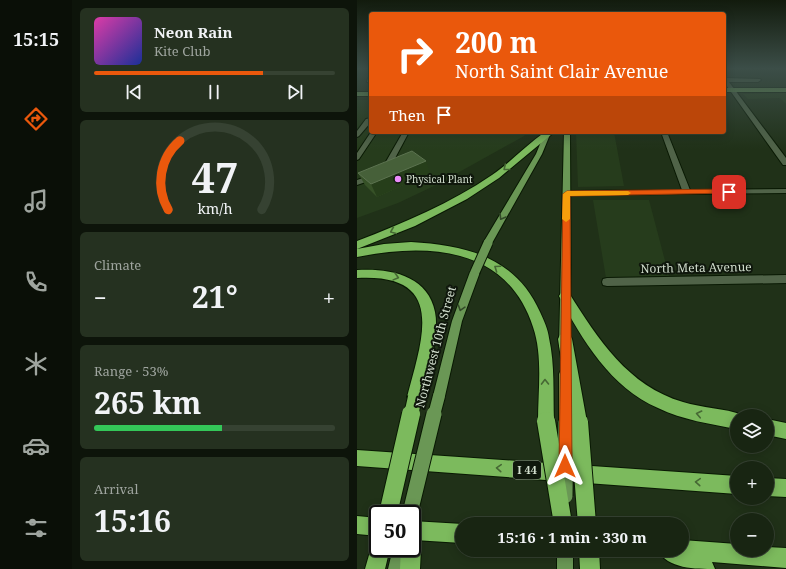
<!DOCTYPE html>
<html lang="en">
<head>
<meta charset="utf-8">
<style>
	:root { --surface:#182512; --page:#253120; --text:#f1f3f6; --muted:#9fa59f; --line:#364232; --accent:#ea580c }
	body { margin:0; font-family:"Noto Serif",serif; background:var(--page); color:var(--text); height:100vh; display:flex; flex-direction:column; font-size:15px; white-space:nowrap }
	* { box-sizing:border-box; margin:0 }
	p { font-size:13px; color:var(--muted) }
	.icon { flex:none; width:22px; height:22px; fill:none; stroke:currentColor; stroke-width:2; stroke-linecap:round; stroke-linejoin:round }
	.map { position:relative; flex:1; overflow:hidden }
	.drawer { display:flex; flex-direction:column; gap:8px; padding:8px; background:#0d140a; width:285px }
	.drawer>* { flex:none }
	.hud { position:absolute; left:12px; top:12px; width:357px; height:122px; border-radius:4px; box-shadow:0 2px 10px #0003,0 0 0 1px var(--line); background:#ea580c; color:#fff; overflow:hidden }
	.fabs { position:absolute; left:373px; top:409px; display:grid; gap:8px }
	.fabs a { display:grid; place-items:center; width:44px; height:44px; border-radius:50%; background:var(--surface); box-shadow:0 2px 10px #0003,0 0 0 1px var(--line); font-size:20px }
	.speed { position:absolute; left:12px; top:505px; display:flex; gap:8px; font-size:20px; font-weight:700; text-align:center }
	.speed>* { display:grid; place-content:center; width:52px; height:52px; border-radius:50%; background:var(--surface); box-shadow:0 2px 10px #0003,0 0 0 1px var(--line); line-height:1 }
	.speed .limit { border:2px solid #111; border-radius:6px; background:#fff; color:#111 }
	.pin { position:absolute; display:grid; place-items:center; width:34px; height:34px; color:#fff; margin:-17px; border-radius:8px; box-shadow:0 2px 6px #0006 }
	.me { position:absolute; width:44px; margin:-22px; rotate:0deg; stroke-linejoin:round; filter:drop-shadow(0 0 3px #0008) }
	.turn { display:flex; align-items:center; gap:14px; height:84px; padding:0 20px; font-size:18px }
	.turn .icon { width:52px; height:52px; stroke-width:2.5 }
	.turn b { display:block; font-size:28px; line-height:34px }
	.then { display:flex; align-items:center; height:38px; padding:0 20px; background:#0003; gap:8px; font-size:15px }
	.big { font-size:30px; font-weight:700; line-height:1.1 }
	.drawer .tile { flex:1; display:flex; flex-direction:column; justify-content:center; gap:6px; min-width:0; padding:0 14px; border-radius:6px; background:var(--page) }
	.drawer .dial { align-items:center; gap:0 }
	.dial svg { height:104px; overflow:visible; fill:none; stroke:var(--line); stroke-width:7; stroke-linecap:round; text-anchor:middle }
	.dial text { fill:var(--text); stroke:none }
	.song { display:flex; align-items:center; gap:12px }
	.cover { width:48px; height:48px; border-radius:6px; background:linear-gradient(135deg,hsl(320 70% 55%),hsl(230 70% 35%)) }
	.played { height:4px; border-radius:2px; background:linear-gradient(90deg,var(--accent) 70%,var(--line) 70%) }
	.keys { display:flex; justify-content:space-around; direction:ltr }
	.heat { display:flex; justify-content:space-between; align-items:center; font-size:22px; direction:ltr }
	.charge { height:6px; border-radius:3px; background:linear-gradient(90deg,#34c759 53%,var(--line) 0) }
	.trip { position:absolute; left:98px; top:517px; width:234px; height:40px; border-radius:20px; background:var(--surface); box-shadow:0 2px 10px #0003,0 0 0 1px var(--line); font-weight:700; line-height:40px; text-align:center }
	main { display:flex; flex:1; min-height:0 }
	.tabs { display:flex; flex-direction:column; width:72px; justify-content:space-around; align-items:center; background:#0a0f07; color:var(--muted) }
	.tabs .icon { width:28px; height:28px }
	.tabs .selected { color:var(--accent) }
	.tabs b { font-size:18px; color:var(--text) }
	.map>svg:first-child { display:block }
</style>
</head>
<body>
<main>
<nav class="tabs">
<b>15:15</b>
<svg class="icon selected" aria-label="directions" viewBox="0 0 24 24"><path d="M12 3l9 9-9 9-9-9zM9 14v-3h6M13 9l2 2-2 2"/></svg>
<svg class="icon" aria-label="music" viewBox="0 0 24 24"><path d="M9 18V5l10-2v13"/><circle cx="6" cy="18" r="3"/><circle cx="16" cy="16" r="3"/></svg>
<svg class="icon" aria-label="phone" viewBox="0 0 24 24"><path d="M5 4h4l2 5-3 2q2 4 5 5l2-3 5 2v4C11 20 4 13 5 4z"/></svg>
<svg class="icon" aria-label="climate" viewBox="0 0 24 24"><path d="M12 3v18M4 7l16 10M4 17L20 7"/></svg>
<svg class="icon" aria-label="car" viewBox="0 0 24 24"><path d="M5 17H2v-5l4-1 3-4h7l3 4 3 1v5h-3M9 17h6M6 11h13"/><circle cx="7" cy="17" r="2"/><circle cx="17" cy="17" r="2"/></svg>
<svg class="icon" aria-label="filters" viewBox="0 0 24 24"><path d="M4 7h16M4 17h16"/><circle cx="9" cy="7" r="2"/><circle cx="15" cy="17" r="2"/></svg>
</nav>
<section class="drawer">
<div class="tile">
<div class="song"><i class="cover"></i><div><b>Neon Rain</b><p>Kite Club</p></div></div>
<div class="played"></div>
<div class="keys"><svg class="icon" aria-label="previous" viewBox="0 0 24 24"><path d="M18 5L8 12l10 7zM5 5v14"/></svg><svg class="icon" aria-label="pause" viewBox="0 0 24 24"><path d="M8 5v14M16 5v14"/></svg><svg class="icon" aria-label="next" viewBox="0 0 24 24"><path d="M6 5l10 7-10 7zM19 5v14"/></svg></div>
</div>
<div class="tile dial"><svg viewBox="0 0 100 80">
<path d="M14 69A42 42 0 1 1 86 69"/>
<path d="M14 69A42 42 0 0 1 23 16" stroke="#ea580c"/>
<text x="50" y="56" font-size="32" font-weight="700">47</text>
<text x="50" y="72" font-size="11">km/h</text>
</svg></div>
<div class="tile"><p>Climate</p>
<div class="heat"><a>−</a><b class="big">21°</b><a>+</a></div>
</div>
<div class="tile"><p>Range · 53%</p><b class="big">265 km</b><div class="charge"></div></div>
<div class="tile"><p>Arrival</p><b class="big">15:16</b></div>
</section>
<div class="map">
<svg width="429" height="569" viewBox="0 0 429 569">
	<rect width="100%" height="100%" fill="#203118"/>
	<path fill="#263c1c" d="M429,93V104L423,98L391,99L386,94Z
		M0,100H14V132H171L167,136L79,185L41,203L0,218Z
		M219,132H257L267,186L221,187Z
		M236,200H292L312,276L249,278Z"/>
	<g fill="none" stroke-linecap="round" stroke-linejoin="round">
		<g stroke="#091903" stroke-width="2">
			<path id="minor" d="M14,76V82H10L11,78Z
				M367,76L370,78L403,79L404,80L401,82H372L429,158V165H426L367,82Z
				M14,118V122L2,136L0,137V131L9,119Z
				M14,132H20L2,159L0,160V153Z
				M46,132H52L29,175L0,185V180L23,172Z
				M304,132H310L333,190L429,189V193L210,195L206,193L210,191L325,190Z
				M429,275V283L250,286L246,285L245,282L246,279L250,278Z"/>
		</g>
		<g stroke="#091903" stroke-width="2">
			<path id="major" d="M367,88H429V92H367Z
				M0,92H14V96H0Z
				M188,132H194L185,154L134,245H128L126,243L179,154Z
				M207,132H213L214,346L212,350L208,351L204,350L202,346Z
				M118,268L123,272L105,321L88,396L86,400L82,402L78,400L76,396L95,321L113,272Z
				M208,368L212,370L214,374L216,422L214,427L209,429L204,427L202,422V374L204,370Z
				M36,548H52L47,569H31Z
				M200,550H216V569H200Z"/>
		</g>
		<g stroke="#091903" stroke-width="2">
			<path id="highway" d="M188,132H192L195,134L142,178L110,199L58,226L0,249V241C47,223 94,203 135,175C154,162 169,145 188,132Z
				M54,242C110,245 159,258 183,312C187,321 191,329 192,338C198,365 196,394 197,421L195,427L189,429L183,427L181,421C181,391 186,356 176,327C150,246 70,243 0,257V249L27,244Z
				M0,270C32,268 71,275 78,312C81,327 77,345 74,361C71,374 69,389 63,402L58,404L53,402L50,397C65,339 91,273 0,278Z
				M208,291L212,293C241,339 271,386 326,402C345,408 367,408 386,415L380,416V429C353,424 326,420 301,408C254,388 225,340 202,296L204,293Z
				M208,333L213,335L215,339L230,422L228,428L222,430L216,428L214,422L201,339L203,335Z
				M410,419L429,423V439L410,435Z
				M0,450L380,476V494L0,466Z
				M410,478L429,479V497L410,496Z
				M0,516L21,518V536L0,534Z
				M55,521L106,524H105V543L57,540L61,541L64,548L63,569H43L44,548H55Z
				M21,539V548H33L28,569H8L16,541Z
				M325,540L380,544V550H410V547L429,548V568L355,562L358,569C339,569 310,569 301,550H325Z
				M222,550H242L243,569H223Z"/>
		</g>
		<use href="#minor" fill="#506348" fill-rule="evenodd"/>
		<use href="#major" fill="#6a9755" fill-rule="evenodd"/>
		<use href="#highway" fill="#7cba5d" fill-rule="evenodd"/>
		<g stroke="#091903" stroke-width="11" stroke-linecap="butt">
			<path id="major-bridge-far2" d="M118,272L131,243"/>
		</g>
		<g stroke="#091903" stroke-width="14" stroke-linecap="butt">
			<path id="major-bridge-far1" d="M77,415L82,396"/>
		</g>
		<g stroke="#091903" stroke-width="17" stroke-linecap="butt">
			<path id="major-bridge" d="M208,496L209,422
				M54,509L77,414"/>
		</g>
		<g stroke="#091903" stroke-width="16" stroke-linecap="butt">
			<path id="highway-bridge-far1" d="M54,415L58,397"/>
		</g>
		<g stroke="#091903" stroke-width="20" stroke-linecap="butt">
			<path id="highway-bridge" d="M189,421L206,524
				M222,422L230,524
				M31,514L54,414"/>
		</g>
		<use href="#major-bridge-far2" stroke="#6a9755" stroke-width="9"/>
		<use href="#major-bridge-far1" stroke="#6a9755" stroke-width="12"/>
		<use href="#major-bridge" stroke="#6a9755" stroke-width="15"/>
		<use href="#highway-bridge-far1" stroke="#7cba5d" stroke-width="14"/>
		<use href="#highway-bridge" stroke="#7cba5d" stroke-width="18"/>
	</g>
	<path fill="#365127" d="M1,173H73L20,197L8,185Z"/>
	<path fill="#263e1a" d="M69,161L73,173L20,197L14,184Z"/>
	<path fill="#466039" stroke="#5c7350" d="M55,151L69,161L14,184L1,173Z"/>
	<defs><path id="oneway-chevron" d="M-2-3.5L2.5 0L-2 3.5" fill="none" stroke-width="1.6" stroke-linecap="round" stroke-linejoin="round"/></defs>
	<g stroke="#466834">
		<use href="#oneway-chevron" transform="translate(149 168) rotate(141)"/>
		<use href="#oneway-chevron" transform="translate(36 231) rotate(157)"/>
		<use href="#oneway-chevron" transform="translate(140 268) rotate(-145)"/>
		<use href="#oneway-chevron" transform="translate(39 277) rotate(15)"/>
		<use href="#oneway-chevron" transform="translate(188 382) rotate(-91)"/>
		<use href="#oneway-chevron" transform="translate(342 414) rotate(-168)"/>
		<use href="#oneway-chevron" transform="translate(142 468) rotate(-176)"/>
		<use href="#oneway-chevron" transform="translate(341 482) rotate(-176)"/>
	</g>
	<g stroke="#334a29">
		<use href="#oneway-chevron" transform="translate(145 217) rotate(121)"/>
		<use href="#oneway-chevron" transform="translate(104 308) rotate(108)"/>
	</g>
	<linearGradient id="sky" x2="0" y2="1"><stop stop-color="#121b0d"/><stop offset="0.46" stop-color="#3c4e48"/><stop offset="1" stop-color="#3c4e48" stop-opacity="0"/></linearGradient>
	<rect width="429" height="149" fill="url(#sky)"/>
	<path fill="#ea580c" stroke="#983908" d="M372,189L376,192L375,193L213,196L215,466L213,470L208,472L204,470L202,466L206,194L210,191Z"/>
	<path fill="#f59e0b" d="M210,191H271L274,193L271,195L213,196V219L209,222L205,219L206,194Z"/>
	<circle fill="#ec8cfb" stroke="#0f170c" stroke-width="1.5" cx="41" cy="179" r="4"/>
	<g text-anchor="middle" stroke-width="4" stroke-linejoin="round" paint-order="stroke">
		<g font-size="10" fill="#d1ddcd" stroke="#0f170c" text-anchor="start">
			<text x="49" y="183">Physical Plant</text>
		</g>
		<rect fill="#0f170c" stroke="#97a293" stroke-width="1" x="156" y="461" width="28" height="18" rx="3"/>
		<g font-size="11" font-weight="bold" fill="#d1ddcd">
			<text x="170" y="474">I 44</text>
		</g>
		<g font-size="12" fill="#d1ddcd" stroke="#0f170c">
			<text transform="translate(339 268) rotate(-1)" y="4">North Meta Avenue</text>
			<text transform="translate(79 347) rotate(-75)" y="4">Northwest 10th Street</text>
		</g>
	</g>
</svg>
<div class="fabs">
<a><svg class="icon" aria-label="layers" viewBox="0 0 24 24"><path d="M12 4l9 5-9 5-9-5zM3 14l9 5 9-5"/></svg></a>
<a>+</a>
<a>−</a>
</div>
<div class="speed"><div class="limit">50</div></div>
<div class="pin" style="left:372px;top:192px;background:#d93025"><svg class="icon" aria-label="arrive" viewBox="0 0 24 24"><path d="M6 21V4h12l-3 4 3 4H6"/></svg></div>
<svg class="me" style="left:208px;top:466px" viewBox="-20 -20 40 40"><path d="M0-17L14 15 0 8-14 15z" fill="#ea580c" stroke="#fff" stroke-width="4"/></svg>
<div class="trip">15:16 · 1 min · 330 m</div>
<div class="hud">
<div class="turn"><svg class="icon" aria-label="right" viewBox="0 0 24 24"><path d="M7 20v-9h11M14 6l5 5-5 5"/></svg><div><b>200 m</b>North Saint Clair Avenue</div></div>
<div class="then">Then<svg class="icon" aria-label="arrive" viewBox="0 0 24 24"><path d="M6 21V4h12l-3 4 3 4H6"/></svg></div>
</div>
</div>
</main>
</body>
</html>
